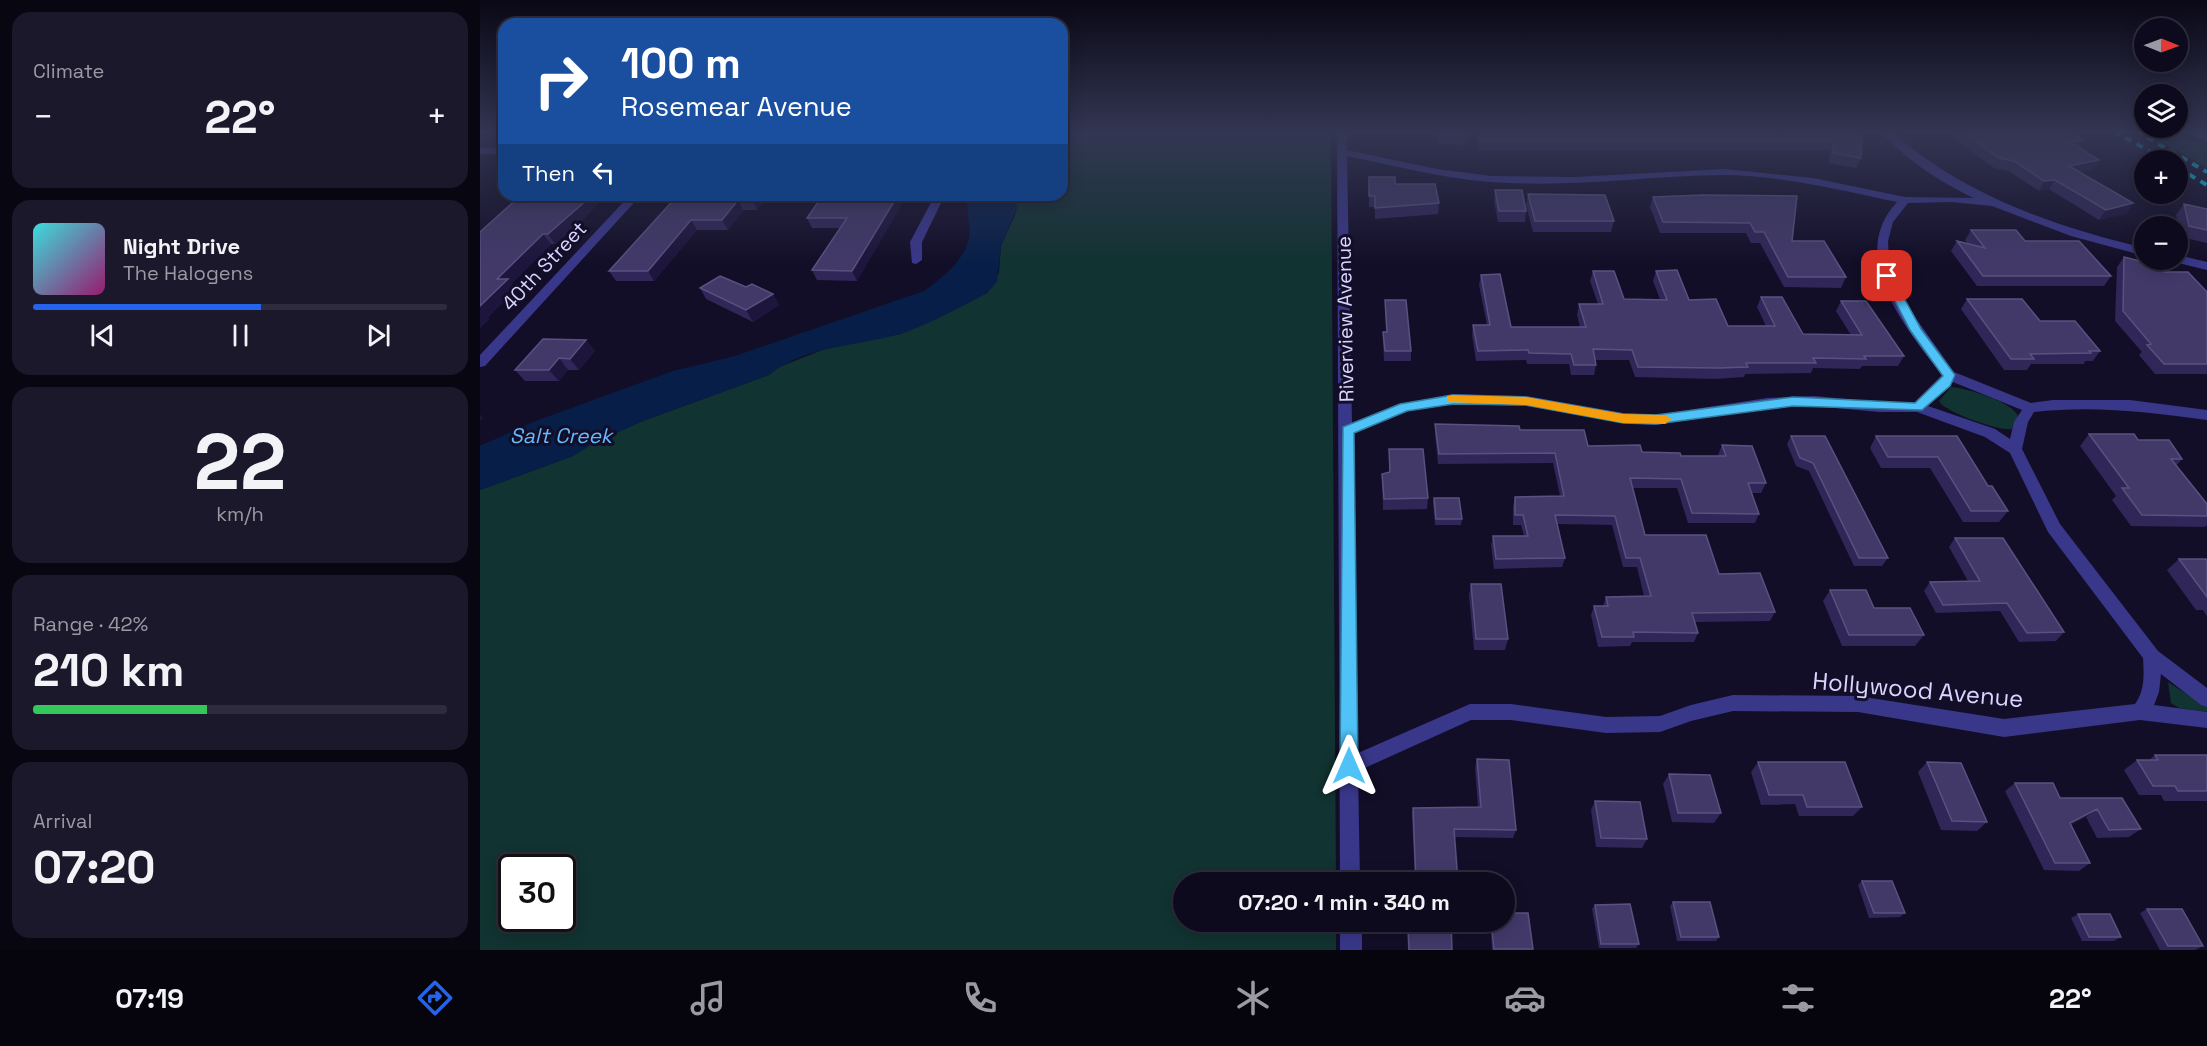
<!DOCTYPE html>
<html lang="en">
<head>
<meta charset="utf-8">
<style>
	:root { --surface:#0e0a1e; --page:#1c182b; --text:#f1f3f6; --muted:#9b9aa4; --line:#2e2b3c; --accent:#2563eb }
	body { margin:0; font-family:"Space Grotesk",sans-serif; background:var(--page); color:var(--text); height:100vh; display:flex; flex-direction:column; font-size:22px; white-space:nowrap }
	* { box-sizing:border-box; margin:0 }
	p { font-size:20px; color:var(--muted) }
	.icon { flex:none; width:33px; height:33px; fill:none; stroke:currentColor; stroke-width:2; stroke-linecap:round; stroke-linejoin:round }
	.map { position:relative; flex:1; overflow:hidden }
	.drawer { display:flex; flex-direction:column; gap:12px; padding:12px; background:#080610; width:480px }
	.drawer>* { flex:none }
	.hud { position:absolute; left:18px; top:18px; width:570px; height:183px; border-radius:18px; box-shadow:0 3px 15px #0003,0 0 0 2px var(--line); background:#1a4fa0; color:#fff; overflow:hidden }
	.needle { width:39px; rotate:91deg }
	.buttons { position:absolute; left:1654px; top:18px; display:grid; gap:12px }
	.buttons a { display:grid; place-items:center; width:54px; height:54px; border-radius:50%; background:var(--surface); box-shadow:0 3px 15px #0003,0 0 0 2px var(--line); font-size:30px }
	.speed { position:absolute; left:18px; top:854px; display:flex; gap:12px; font-size:30px; font-weight:700; text-align:center }
	.speed>* { display:grid; place-content:center; width:78px; height:78px; border-radius:50%; background:var(--surface); box-shadow:0 3px 15px #0003,0 0 0 2px var(--line); line-height:1 }
	.speed .limit { border:3px solid #111; border-radius:9px; background:#fff; color:#111 }
	.pin { position:absolute; display:grid; place-items:center; width:51px; height:51px; color:#fff; margin:-26px; border-radius:12px; box-shadow:0 3px 9px #0006 }
	.me { position:absolute; width:66px; margin:-33px; rotate:0deg; stroke-linejoin:round; filter:drop-shadow(0 0 4px #0008) }
	.turn { display:flex; align-items:center; gap:21px; height:126px; padding:0 24px; font-size:27px }
	.turn .icon { width:78px; height:78px; stroke-width:2.5 }
	.turn b { display:block; font-size:42px; line-height:51px }
	.then { display:flex; align-items:center; height:57px; padding:0 24px; background:#0003; gap:12px; font-size:22px }
	.big { font-size:45px; font-weight:700; line-height:1.1 }
	.drawer .card { flex:1; display:flex; flex-direction:column; justify-content:center; gap:9px; min-width:0; padding:0 21px; border-radius:18px; background:var(--page) }
	.drawer .dial { align-items:center; gap:0 }
	.dial b { font-size:78px; line-height:1 }
	.song { display:flex; align-items:center; gap:18px }
	.cover { width:72px; height:72px; border-radius:9px; background:linear-gradient(135deg,hsl(180 70% 55%),hsl(320 70% 35%)) }
	.played { height:6px; border-radius:3px; background:linear-gradient(90deg,var(--accent) 55%,var(--line) 55%) }
	.keys { display:flex; justify-content:space-around; direction:ltr }
	.heat { display:flex; justify-content:space-between; align-items:center; font-size:33px; direction:ltr }
	.charge { height:9px; border-radius:4px; background:linear-gradient(90deg,#34c759 42%,var(--line) 0) }
	.trip { position:absolute; left:693px; top:872px; width:342px; height:60px; border-radius:30px; background:var(--surface); box-shadow:0 3px 15px #0003,0 0 0 2px var(--line); font-weight:700; line-height:60px; text-align:center }
	.tabs { display:flex; height:96px; justify-content:space-around; align-items:center; background:#06040c; color:var(--muted) }
	.tabs .icon { width:42px; height:42px }
	.tabs .current { color:var(--accent) }
	.tabs b { font-size:27px; color:var(--text) }
	main { display:flex; flex:1; min-height:0 }
	.map>svg:first-child { display:block }
</style>
</head>
<body>
<main>
<section class="drawer">
<div class="card"><p>Climate</p>
<div class="heat"><a>−</a><b class="big">22°</b><a>+</a></div>
</div>
<div class="card">
<div class="song"><i class="cover"></i><div><b>Night Drive</b><p>The Halogens</p></div></div>
<div class="played"></div>
<div class="keys"><svg class="icon" aria-label="previous" viewBox="0 0 24 24"><path d="M18 5L8 12l10 7zM5 5v14"/></svg><svg class="icon" aria-label="pause" viewBox="0 0 24 24"><path d="M8 5v14M16 5v14"/></svg><svg class="icon" aria-label="next" viewBox="0 0 24 24"><path d="M6 5l10 7-10 7zM19 5v14"/></svg></div>
</div>
<div class="card dial"><b>22</b><p>km/h</p></div>
<div class="card"><p>Range · 42%</p><b class="big">210 km</b><div class="charge"></div></div>
<div class="card"><p>Arrival</p><b class="big">07:20</b></div>
</section>
<div class="map">
<svg width="1727" height="950" viewBox="0 0 1727 950">
	<rect width="100%" height="100%" fill="#130e28"/>
	<path fill="#113331" fill-rule="evenodd" d="M582,131H851L856,882H704V921H856V950H0V490L93,456L113,443L163,421L289,375L299,367L350,347L421,334L507,293L519,273L521,246L535,215L537,207L532,195H582ZM32,867H82V918H32Z
		M1663,131H1691L1711,142H1721L1727,145V168Z
		M1471,387C1486,388 1533,402 1538,416L1532,429C1521,432 1462,411 1459,401Z
		M1688,682L1727,707V712L1699,708L1691,703Z"/>
	<path fill="#071f48" d="M487,195H532L537,207L521,246L517,282L507,293C485,305 442,328 419,334C376,347 325,345 289,375L163,421L113,443L93,456L0,490V446L53,422L193,371L255,356L444,291C461,279 485,260 489,238C491,226 486,209 487,195Z"/>
	<g fill="none" stroke-linecap="round" stroke-linejoin="round">
		<path fill="#39378a" fill-rule="evenodd" d="M857,131H867V150L957,169L1011,176L1095,177L1244,169L1333,178L1425,197L1494,198C1460,182 1425,159 1400,131H1411C1484,195 1572,226 1665,248V256L1591,236L1512,206L1472,202L1428,203L1413,222L1408,241L1409,262L1425,303L1474,372L1551,403L1573,400H1650L1727,410V420C1670,412 1612,405 1554,412L1548,422L1542,449L1580,524L1678,651L1727,688V707L1721,705L1681,674L1679,692L1674,705L1727,712V728L1660,720L1524,737L1378,712L1253,711L1211,721L1180,732L1126,733L1031,720H991L878,771L880,882H860ZM867,156C915,166 962,178 1011,182C1088,188 1165,176 1242,175C1300,175 1361,190 1417,202C1366,256 1426,329 1462,375L1435,402H1399L1334,396L1287,398L1176,415L1143,413L1046,396L973,394L920,404L872,423ZM1473,382L1542,410L1534,422L1530,439L1515,429L1448,406ZM973,404L1046,406L1143,423L1176,425L1287,408L1334,406L1399,412H1437L1505,437L1530,453L1568,532L1663,658C1664,674 1665,691 1655,704L1524,719L1378,696L1253,695L1211,705L1180,716L1126,717L1031,704H990L878,753L872,434L928,411Z
			M0,148H24V154H0Z
			M150,195H161L5,366L0,367V355Z
			M455,195H465L442,242V260L436,264L432,263L430,242Z
			M1698,255L1727,262V270L1694,262L1692,260H1698Z
			M860,921H882V950H860Z"/>
		<path fill="#39378a" fill-rule="evenodd" d="M1707,131H1719L1727,136V143Z"/>
		<path stroke="#01e7ff" stroke-width="4" stroke-dasharray="7 6" stroke-linecap="butt" d="M1634,131L1685,160
			M1656,131L1727,172
			M1698,168L1727,185"/>
	</g>
	<path fill="#302657" d="M882,131H988V135L987,145L957,144L956,132H909L908,135H882Z
		M996,131H1379L1381,158L1376,168L1349,163L1350,150H999Z
		M1464,131H1589L1599,148L1619,160L1613,170L1600,172L1653,203L1647,213L1619,220L1569,189L1559,191L1529,171L1514,168Z
		M889,177L915,184L959,203L958,214L895,219V207H889Z
		M1015,190L1046,211L1045,222H1018L1014,201Z
		M1048,194L1134,221L1131,232H1053L1046,205Z
		M41,195L107,216L75,244H71L31,284L36,290L8,317L9,319L0,328Z
		M198,195H294L289,196L277,210H263L248,230H217L174,281H136L129,271Z
		M427,195L377,281L337,280L332,270L360,228H332L327,218Z
		M1223,195L1312,241L1366,277L1361,288L1304,287L1280,243H1271L1266,233H1180L1170,207L1173,197Z
		M1704,204L1727,209V243L1701,237L1696,215Z
		M1491,230L1545,241L1631,276L1624,286H1497L1471,251L1477,241L1487,243L1485,240Z
		M1644,257L1684,272L1727,292V374H1675L1659,355L1662,352L1635,321L1637,267Z
		M1113,271L1144,299H1180L1173,281L1176,271L1209,300L1248,326H1286L1277,307L1281,297L1323,334L1371,335L1356,311L1361,301L1424,356L1418,366H1382L1380,369L1333,368L1331,373L1265,374L1264,377L1235,379L1155,377L1149,360H1115L1116,365L1114,375H1091L1089,364H1047L1046,360L996,361L992,335L993,325H1007L999,285L1001,275L1031,327H1100L1097,315L1099,304H1118L1110,281Z
		M266,287L293,294L299,305L273,322L226,299L220,288Z
		M1487,299L1560,321L1620,351L1613,361H1605L1604,364H1551L1547,370H1524L1481,309Z
		M905,300L931,351V361H904L903,342V332H906Z
		M106,340L115,351L99,370H88L79,381H45L35,370Z
		M955,424L1040,430L1108,446L1162,452L1201,456H1239L1238,455L1242,445L1286,483L1281,493H1271L1279,514L1275,523H1208L1197,488H1152L1165,535L1239,574L1295,612L1290,621L1215,622L1218,633L1214,642H1152L1150,646L1118,647L1111,615L1114,606H1123L1126,597L1164,596L1157,567H1143L1132,525L1077,524L1085,558L1082,567L1014,569L1011,545L1013,536H1044L1041,525H1033V507L1035,497L1080,496L1073,463L958,464L955,434Z
		M1609,434L1658,440L1702,459L1696,466L1727,504V525L1725,527L1651,526L1632,500L1636,496L1600,446Z
		M1311,436L1408,558L1402,566H1374L1329,471L1316,466L1307,444Z
		M1396,436H1477L1508,486L1528,511L1519,522H1483L1450,468H1401L1390,448Z
		M909,449L948,498L947,509L903,510L902,474L909,472Z
		M954,498L982,519L981,525H955L953,503Z
		M1475,538L1584,632L1576,641L1539,642L1520,611L1456,613L1444,591L1450,582L1488,581L1469,547Z
		M1699,559L1727,560V616L1723,610H1716L1687,570Z
		M991,584L1028,639L1025,650H994L989,595Z
		M1350,590L1394,608L1444,635L1435,646H1362L1343,601Z
		M1675,755H1727V801H1684L1681,795H1659L1644,770L1657,760H1669Z
		M997,759L1036,830L1033,838L974,837L978,882H935L932,816L933,808L998,807L995,768Z
		M1278,762L1382,807L1373,816H1319L1315,804L1281,805L1271,772Z
		M1447,762L1507,822L1497,831L1461,830L1438,772Z
		M1189,774L1241,813L1234,823L1192,822L1183,784Z
		M1535,783L1580,798H1642L1661,829L1649,837L1617,838L1606,817L1591,825L1610,863L1599,871L1564,870L1525,791Z
		M1115,801L1167,839L1162,848L1116,847L1111,810Z
		M1382,881L1425,913L1420,917L1389,918L1378,885Z
		M1193,902L1239,937L1236,941H1197L1190,906Z
		M1115,905L1159,944L1156,948H1119L1112,909Z
		M1667,909L1723,946L1715,950H1680L1660,913Z
		M1598,914L1641,937L1634,941H1602L1591,918Z
		M937,921H971L972,950H928L927,929L928,922H937Z
		M1010,921H1024L1053,949L1052,950H1012Z"/>
	<path fill="#1d153c" d="M1603,140L1598,149L1590,142Z
		M1619,160L1613,170L1583,175L1589,166Z
		M1575,180L1569,189L1559,191L1564,181Z
		M111,195H127L107,216L75,244L68,234Z
		M277,195L289,196L277,210L273,200Z
		M418,195H427L377,281L372,271Z
		M258,200L263,210L248,230L242,220Z
		M1653,203L1647,213L1619,220L1626,210Z
		M211,220L217,230L174,281L168,271Z
		M63,234L71,244L31,284L36,290L8,317L9,319L0,328V306L17,279Z
		M293,294L299,305L273,322L266,310Z
		M106,340L115,351L99,370L90,359Z
		M79,358L88,370L79,381L69,370Z
		M0,414L3,418L0,422Z
		M1617,809L1606,817L1579,832L1590,823Z"/>
	<path fill="#423969" stroke="#5a5180" stroke-width="1.5" d="M958,131H988V135H958Z
		M999,131H1379L1382,134L1381,158L1353,153L1354,141H1000Z
		M1481,131H1589L1603,140L1590,142L1619,160L1589,166L1653,203L1626,210L1575,180L1564,181L1534,161L1519,158Z
		M889,177H915V184H955L959,203L895,208V196H889Z
		M1015,190H1042L1046,211H1019Z
		M1048,194L1125,195L1134,221H1055Z
		M41,195H111L100,206L68,234H63L17,279H28L0,306V232Z
		M198,195H277L273,200H258L242,220H211L168,271H129Z
		M343,195H418L372,271L332,270L367,218H327Z
		M1223,195L1317,196L1312,241H1344L1366,277H1308L1284,232H1275L1270,223L1183,222L1173,197Z
		M1704,204L1727,209V230L1709,226Z
		M1491,230H1536L1545,241H1599L1631,276H1503L1477,241L1505,248Z
		M1644,257L1684,267V272H1708L1727,292V364H1684L1667,345L1671,344L1643,311Z
		M1197,270L1209,300L1236,299L1248,326H1295L1281,297H1302L1323,334L1382,335L1361,301H1386L1424,356H1384L1386,359L1333,358L1336,363H1266L1268,367L1239,368L1158,367L1152,350L1113,349L1116,365H1094L1091,354L1049,353L1048,350L998,351L993,325H1010L1001,275L1020,274L1031,327H1106L1099,304H1123L1113,271H1134L1144,299L1187,300L1176,271Z
		M240,276L266,287L272,284L293,294L266,310L220,288Z
		M1487,299H1542L1560,321H1595L1620,351H1609L1611,353L1550,354L1554,359H1531Z
		M905,300H926L931,351H905L903,332H907Z
		M63,339L106,340L90,359L79,358L69,370H35Z
		M955,424L1039,426L1040,430H1104L1108,446L1160,445L1162,452L1200,453L1201,456H1246L1242,445L1272,446L1286,483H1268L1279,514L1212,513L1201,479L1150,478L1165,535H1226L1239,574L1280,573L1295,612L1212,613L1218,633L1153,632L1154,637H1122L1114,606H1128L1126,597L1171,596L1160,558H1146L1135,516L1075,515L1085,558L1016,559L1013,536H1048L1043,515H1035V497L1084,496L1075,453L959,454Z
		M1609,434H1654L1658,440H1689L1702,459H1691L1727,504V516L1662,515L1642,488H1649Z
		M1311,436H1345L1408,558H1379L1333,463L1320,458Z
		M1396,436H1477L1508,486H1512L1528,511H1491L1458,457H1408Z
		M909,449H943L948,498L904,499L902,474L910,472Z
		M954,498H979L982,519H956Z
		M1475,538H1523L1584,632L1547,633L1527,603L1463,605L1450,582L1500,581Z
		M1699,559H1726L1727,560V597Z
		M991,584H1021L1028,639H996Z
		M1350,590H1386L1394,608H1430L1444,635H1369Z
		M1675,755H1727V791H1698L1695,786H1673L1657,760H1678Z
		M997,759L1029,760L1036,830L974,829L978,882H936L933,808L1001,807Z
		M1278,762H1365L1382,807H1327L1323,795H1289Z
		M1447,762L1481,763L1507,822L1472,821Z
		M1189,774L1230,775L1241,813H1198Z
		M1535,783H1573L1580,798H1642L1661,829L1629,830L1617,809L1590,823L1610,863H1575Z
		M1115,801L1160,802L1167,839L1121,838Z
		M1382,881H1412L1425,913H1394Z
		M1193,902H1230L1239,937H1201Z
		M1150,904L1159,944H1121L1115,905Z
		M1667,909H1702L1723,946H1688Z
		M1024,913H1048L1053,949H1014L1011,921H1024Z
		M1598,914H1630L1641,937H1609Z
		M939,921H971L972,950H929L928,922H939Z"/>
	<linearGradient id="sky" x2="0" y2="1"><stop stop-color="#0a0816"/><stop offset="0.5" stop-color="#333653"/><stop offset="1" stop-color="#333653" stop-opacity="0"/></linearGradient>
	<rect width="1727" height="264" fill="url(#sky)"/>
	<path fill="#4fc3f7" stroke="#337fa1" stroke-width="1.5" d="M1407,273L1412,276L1441,329L1475,375L1470,386L1442,410L1313,406L1176,424L1143,423L1046,405L973,404L927,411L874,433L878,766L875,771L869,774L863,771L860,766L863,427L920,404L973,395L1046,397L1143,414L1176,415L1313,397L1435,403L1463,376L1430,330L1402,276Z"/>
	<path fill="#f59e0b" d="M972,395L1046,397L1143,414L1185,415L1192,419L1185,424L1143,423L1046,405L967,402V396Z"/>
	<g text-anchor="middle" stroke-width="6" stroke-linejoin="round" paint-order="stroke">
		<g font-size="20" fill="#dad5ff" stroke="#130e28">
			<text transform="translate(64 266) rotate(-47)" y="7">40th Street</text>
			<text transform="translate(865 319) rotate(-91)" y="7">Riverview Avenue</text>
		</g>
		<g font-size="21" font-style="italic" fill="#63b8ff" stroke="#130e28">
			<text x="81" y="443">Salt Creek</text>
		</g>
		<g font-size="24" fill="#dad5ff" stroke="#130e28">
			<text transform="translate(1438 690) rotate(5)" y="8">Hollywood Avenue</text>
		</g>
	</g>
</svg>
<div class="buttons">
<a><svg class="needle" viewBox="-14 -14 28 28"><path d="M0-13l5 13h-10z" fill="#e53935"/><path d="M0 13l5-13h-10z" fill="#9b9aa4"/></svg></a>
<a><svg class="icon" aria-label="layers" viewBox="0 0 24 24"><path d="M12 4l9 5-9 5-9-5zM3 14l9 5 9-5"/></svg></a>
<a>+</a>
<a>−</a>
</div>
<div class="speed"><div class="limit">30</div></div>
<div class="pin" style="left:1407px;top:276px;background:#d93025"><svg class="icon" aria-label="arrive" viewBox="0 0 24 24"><path d="M6 21V4h12l-3 4 3 4H6"/></svg></div>
<svg class="me" style="left:869px;top:766px" viewBox="-20 -20 40 40"><path d="M0-17L14 15 0 8-14 15z" fill="#4fc3f7" stroke="#fff" stroke-width="4"/></svg>
<div class="trip">07:20 · 1 min · 340 m</div>
<div class="hud">
<div class="turn"><svg class="icon" aria-label="right" viewBox="0 0 24 24"><path d="M7 20v-9h11M14 6l5 5-5 5"/></svg><div><b>100 m</b>Rosemear Avenue</div></div>
<div class="then">Then<svg class="icon" aria-label="left" viewBox="0 0 24 24"><path d="M17 20v-9H6M10 6l-5 5 5 5"/></svg></div>
</div>
</div>
</main>
<nav class="tabs">
<b>07:19</b>
<svg class="icon current" aria-label="directions" viewBox="0 0 24 24"><path d="M12 3l9 9-9 9-9-9zM9 14v-3h6M13 9l2 2-2 2"/></svg>
<svg class="icon" aria-label="music" viewBox="0 0 24 24"><path d="M9 18V5l10-2v13"/><circle cx="6" cy="18" r="3"/><circle cx="16" cy="16" r="3"/></svg>
<svg class="icon" aria-label="phone" viewBox="0 0 24 24"><path d="M5 4h4l2 5-3 2q2 4 5 5l2-3 5 2v4C11 20 4 13 5 4z"/></svg>
<svg class="icon" aria-label="climate" viewBox="0 0 24 24"><path d="M12 3v18M4 7l16 10M4 17L20 7"/></svg>
<svg class="icon" aria-label="car" viewBox="0 0 24 24"><path d="M5 17H2v-5l4-1 3-4h7l3 4 3 1v5h-3M9 17h6M6 11h13"/><circle cx="7" cy="17" r="2"/><circle cx="17" cy="17" r="2"/></svg>
<svg class="icon" aria-label="filters" viewBox="0 0 24 24"><path d="M4 7h16M4 17h16"/><circle cx="9" cy="7" r="2"/><circle cx="15" cy="17" r="2"/></svg>
<b>22°</b>
</nav>
</body>
</html>
